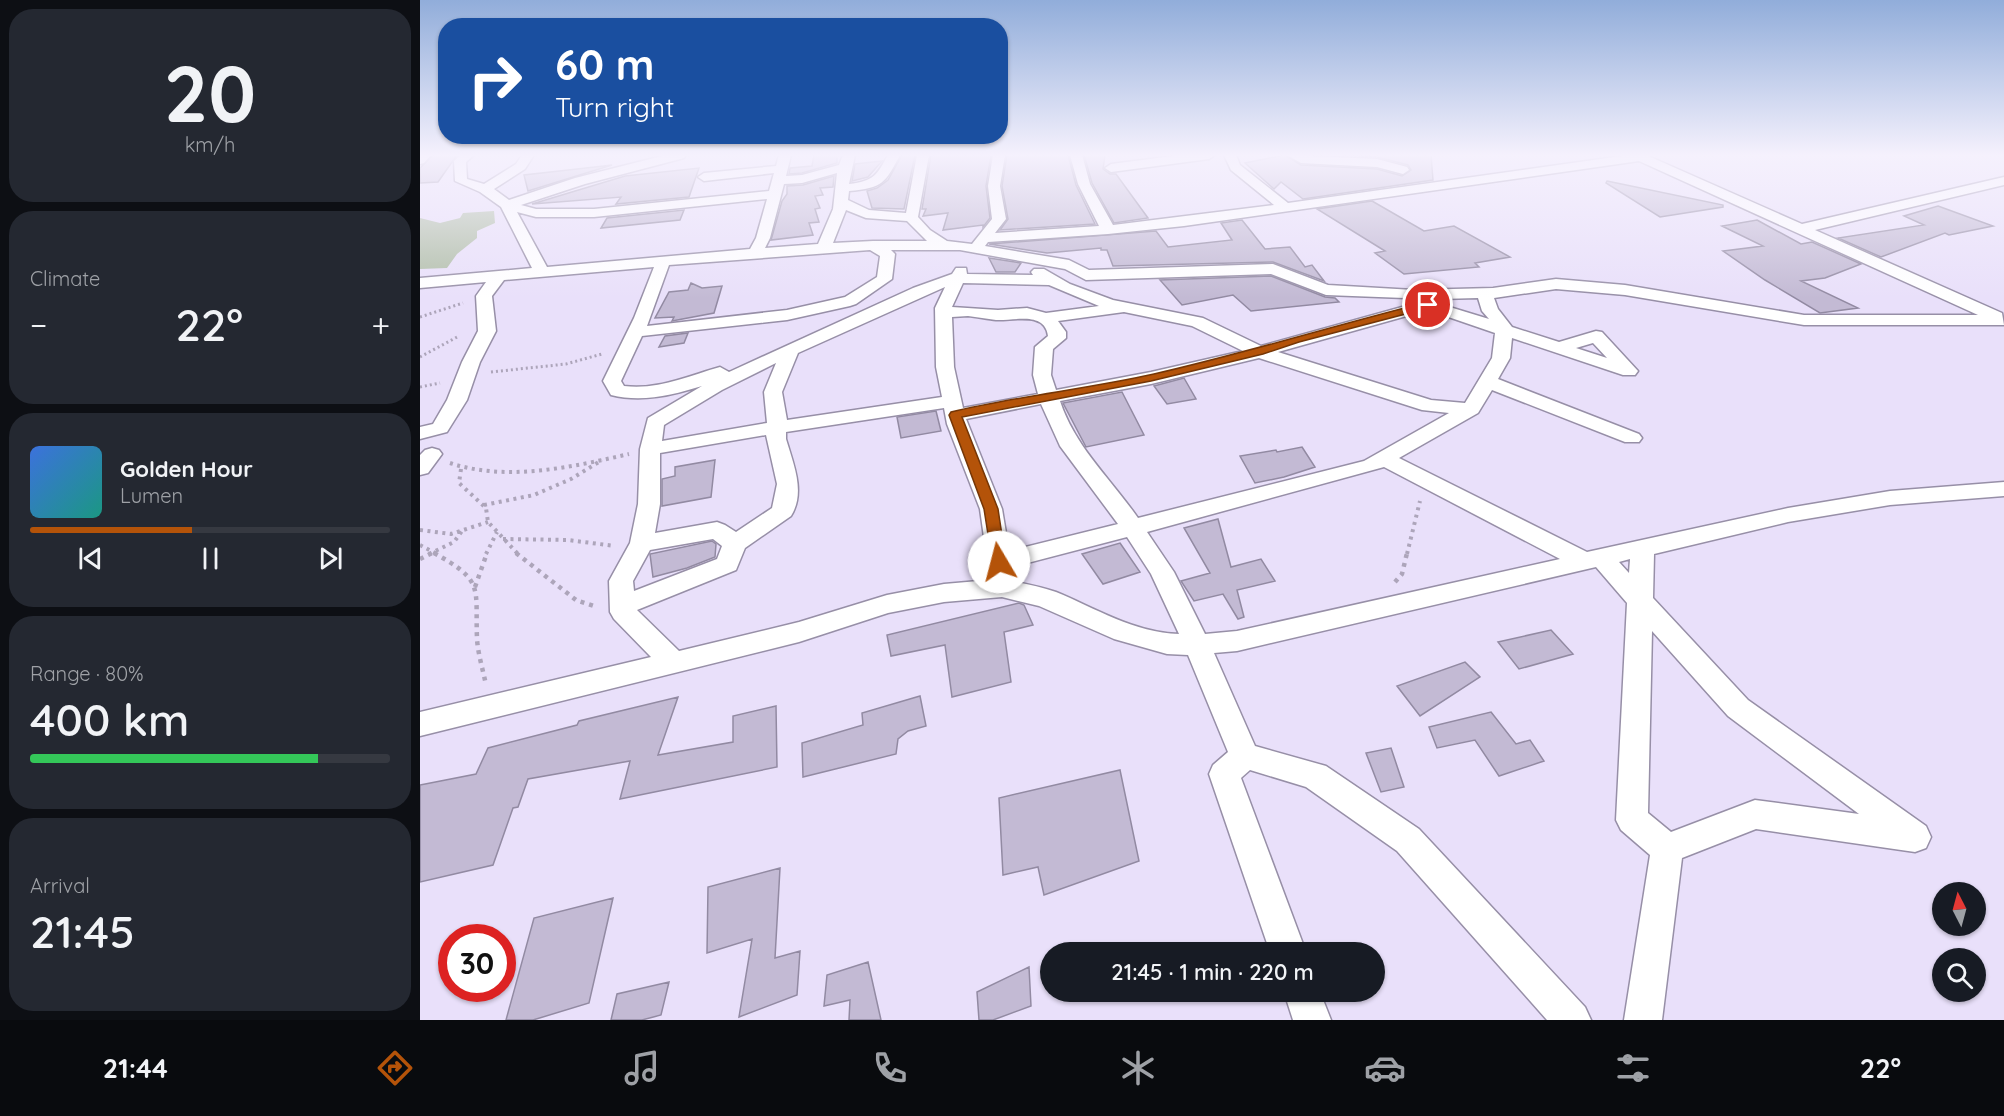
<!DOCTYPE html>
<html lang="en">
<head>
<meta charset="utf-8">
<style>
	:root { --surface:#171b24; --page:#242831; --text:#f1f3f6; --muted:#9ea1a6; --line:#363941; --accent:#b45309 }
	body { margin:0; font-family:Quicksand,sans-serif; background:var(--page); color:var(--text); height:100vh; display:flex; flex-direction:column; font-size:22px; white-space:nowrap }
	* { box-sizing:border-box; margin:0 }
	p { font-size:20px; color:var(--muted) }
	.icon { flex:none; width:33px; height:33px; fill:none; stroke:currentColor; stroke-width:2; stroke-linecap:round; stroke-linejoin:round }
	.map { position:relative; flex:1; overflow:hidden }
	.details { display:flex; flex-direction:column; gap:9px; padding:9px; background:#0d0f14; width:420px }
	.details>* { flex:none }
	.guide { position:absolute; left:18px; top:18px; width:570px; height:126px; border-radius:24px; box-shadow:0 2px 4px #0004; background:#1a4fa0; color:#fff; overflow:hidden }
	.needle { width:39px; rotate:354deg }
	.buttons { position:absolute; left:1512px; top:882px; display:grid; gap:12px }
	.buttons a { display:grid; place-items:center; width:54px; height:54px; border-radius:50%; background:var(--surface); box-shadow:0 2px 4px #0004; font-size:30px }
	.speed { position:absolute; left:18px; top:924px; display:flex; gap:12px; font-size:30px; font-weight:700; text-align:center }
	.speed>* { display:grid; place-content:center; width:78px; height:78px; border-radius:50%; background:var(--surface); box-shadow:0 2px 4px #0004; line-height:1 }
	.speed .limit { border:9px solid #d22; background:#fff; color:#111 }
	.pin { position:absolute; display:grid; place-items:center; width:51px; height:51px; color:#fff; margin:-26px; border:3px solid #fff; border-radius:50%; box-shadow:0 2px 6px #0007 }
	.me { position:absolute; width:66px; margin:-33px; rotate:352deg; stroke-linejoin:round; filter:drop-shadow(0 0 4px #0008) }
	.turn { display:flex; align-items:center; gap:21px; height:126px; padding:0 18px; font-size:27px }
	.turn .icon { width:78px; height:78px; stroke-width:2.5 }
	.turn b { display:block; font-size:42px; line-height:51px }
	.big { font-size:45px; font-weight:600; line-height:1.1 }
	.details .tile { flex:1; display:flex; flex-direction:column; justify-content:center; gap:9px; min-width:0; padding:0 21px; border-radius:24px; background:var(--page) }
	.details .dial { align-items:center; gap:0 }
	.dial b { font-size:78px; line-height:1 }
	.song { display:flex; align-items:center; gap:18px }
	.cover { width:72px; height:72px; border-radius:9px; background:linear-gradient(135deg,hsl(220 70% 55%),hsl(170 70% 35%)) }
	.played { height:6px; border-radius:3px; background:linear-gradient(90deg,var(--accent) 45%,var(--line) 45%) }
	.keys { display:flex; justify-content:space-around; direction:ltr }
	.heat { display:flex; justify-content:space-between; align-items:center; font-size:33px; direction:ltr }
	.charge { height:9px; border-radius:4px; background:linear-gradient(90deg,#34c759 80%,var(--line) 0) }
	.trip { position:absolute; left:620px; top:942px; width:345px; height:60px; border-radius:30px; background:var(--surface); box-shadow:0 2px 4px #0004; font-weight:600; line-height:60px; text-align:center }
	.menu { display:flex; height:96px; justify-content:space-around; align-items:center; background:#090b0e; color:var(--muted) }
	.menu .icon { width:42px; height:42px }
	.menu .selected { color:var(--accent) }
	.menu b { font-size:27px; color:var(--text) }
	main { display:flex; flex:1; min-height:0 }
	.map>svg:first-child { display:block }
</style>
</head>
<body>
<main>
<section class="details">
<div class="tile dial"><b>20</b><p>km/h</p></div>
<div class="tile"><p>Climate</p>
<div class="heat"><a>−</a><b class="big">22°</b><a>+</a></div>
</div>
<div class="tile">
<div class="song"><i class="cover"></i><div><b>Golden Hour</b><p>Lumen</p></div></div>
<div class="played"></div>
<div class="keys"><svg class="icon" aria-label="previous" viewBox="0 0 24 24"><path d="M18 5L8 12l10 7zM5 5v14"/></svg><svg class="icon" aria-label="pause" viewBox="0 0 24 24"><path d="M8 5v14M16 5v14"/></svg><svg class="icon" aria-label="next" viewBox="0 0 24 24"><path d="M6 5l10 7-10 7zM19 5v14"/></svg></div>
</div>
<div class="tile"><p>Range · 80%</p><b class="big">400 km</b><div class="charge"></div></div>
<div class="tile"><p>Arrival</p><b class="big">21:45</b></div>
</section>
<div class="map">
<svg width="1584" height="1020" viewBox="0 0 1584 1020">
	<rect width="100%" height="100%" fill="#e9e0fa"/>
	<path fill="#b1bea9" d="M74,211L75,223L57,231V238L37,254L27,268L0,269V218L20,223L40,218L43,213Z"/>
	<path fill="#c3bad4" stroke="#928aa2" stroke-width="1.5" d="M13,155H37L18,182L0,183V168Z
		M394,155H417V163L382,173L369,174L370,168L392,166Z
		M482,155H495L484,209L452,208L447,191L457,188L468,180Z
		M511,155H571L566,186L570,218L563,227V225L523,230L528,213L503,216L506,209H502Z
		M587,155H648L656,185L675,224L580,230L588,219L582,186Z
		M664,155H685L683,169L690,174H696L728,218L694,223L672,183Z
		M865,155L881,165L957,169L982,176L991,170L988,165L957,157L919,155H1011L1013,180L883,199L861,182L854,189L825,163Z
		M462,161L448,177L432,181L435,164Z
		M192,165L108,191L104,175L157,169Z
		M279,168L269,197L196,204L201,197L112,204L205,176Z
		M414,176L413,187L400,188L403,195L395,196L400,208L395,209L399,222L389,223L393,235L351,240L362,201L367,194V186L383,185Z
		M1187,181L1303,205V207L1240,217L1186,183Z
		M952,201L1004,231L1034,226L1090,257L1055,263L1059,267L984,274L955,253L965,251L897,209Z
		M1518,206L1573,226L1529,235L1525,233L1461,257L1418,238L1504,225L1484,216Z
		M264,210L260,220L181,228L187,218Z
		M822,220L845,249L870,247L885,267L892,265L904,281L853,262L693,266L687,250H681V248L627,253L569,244L736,231L748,247L812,240L801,223Z
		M1337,220L1381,244L1392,242L1441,264L1405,278L1381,281L1438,308L1400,313L1345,280L1303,251L1343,246L1302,226Z
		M569,258L601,263L595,272H576Z
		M851,276L905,297L915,298L919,302L831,311L813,295L762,305L740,280Z
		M271,283L282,288L302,286L294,313L252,321L254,317L235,318L249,292L268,290Z
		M268,333L264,343L239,347L245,336Z
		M764,378L776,399L747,404L734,386Z
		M702,392L724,435L666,447L643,403Z
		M516,411L521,431L481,438L477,417Z
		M882,447L895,467L864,477L835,483L820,456L856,450L857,452Z
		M295,460L291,497L242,506V479L255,476V467Z
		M798,519L811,567L841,559L855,581L817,590L824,617L818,619L803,594L774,601L761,581L790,573L764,528Z
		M292,541L296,544L295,557L267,568L233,577L230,554Z
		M700,543L720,572L683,584L662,554Z
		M599,603L604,605L613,625L584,632L591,682L532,697L525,645L471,656L467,635Z
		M1131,630L1153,654L1099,669L1078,642Z
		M1045,662L1060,677L1000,716L977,686Z
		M500,696L506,726L488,731L478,739L476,754L383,777L382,743L443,725L442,713Z
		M258,697L238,755L313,742V716L356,706L357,767L200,799L210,761L108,779L98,807L93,808L73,865L0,882V785L56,774L68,748L157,725L159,721Z
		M1071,712L1096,744L1110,740L1124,761L1079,776L1055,740L1017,748L1009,727Z
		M971,748L984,787L961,792L946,753Z
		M700,770L719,861L624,895L618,867L583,875L579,798Z
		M360,868L355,958L380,951L377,995L319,1017L332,939L287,953L288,887Z
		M193,898L169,1003L113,1020H86L114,918Z
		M448,962L461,1020H429L430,1000L404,1006L407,975Z
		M609,967L611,1006L573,1020H559L557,992Z
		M249,982L241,1015L222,1020H191L197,994Z"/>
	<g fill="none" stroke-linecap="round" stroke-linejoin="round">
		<g stroke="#978fa7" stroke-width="3">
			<path id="street" d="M0,155H11L4,163L0,164Z
				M40,155H54L46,162L47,179L64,184L96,164L102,155H114L105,169L74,189L89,200L155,178L246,155H266L264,158L165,184L101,205L116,209H174L349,191L354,173L284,181L278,177L284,173L356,166L359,155H371L366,176L382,175L419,165L423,155H435L429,184C454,181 457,175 468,155H480C465,183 463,188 429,191L428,200L449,210L486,213L497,155H509L498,217L510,230L527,241L552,244L572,219L568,186L573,155H585L580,186L586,219L575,233L679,226L658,184L650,155H662L670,184L693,225L854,205L811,170L804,155H816L820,165L868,203L1209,155H1226L1382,224L1584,177V185L1395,230L1582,313L1584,325H1384L1205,295L1136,289L1074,298L1078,309L1092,327L1139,342L1176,331L1182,332L1218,371L1215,375H1203L1092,338L1090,358L1078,379L1219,434L1222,438L1219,442H1205L1072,390L1058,413L979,458L1167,552L1368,508L1470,491L1584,482V496L1470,505L1368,522L1234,554L1233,598L1328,700L1506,826L1511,837L1506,848L1495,852L1336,829L1262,858L1242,1020H1204L1230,855L1201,830L1196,820L1207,603L1176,567L817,651L794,653L835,746L906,766L999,829L1165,1007L1171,1020H1127L977,851L886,787L830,770L821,778L886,952H850L789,774L793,765L808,752L768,655L747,654L694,639L619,606L582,597L524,602L468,613L379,642L0,736V712L231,657L194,619L190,612L189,581L210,543L218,504L220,449L228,418L282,386C253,395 222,403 191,395L183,381L214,318L234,267L84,280L72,296L76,331L60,362L47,400L27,432L0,439V427L13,424L27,400L42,362L58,331L56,296L66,282L0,288V278L112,268L81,207L60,192L35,181L34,161ZM1219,161L1558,315H1384L1205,285L1136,279L1073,288L994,290L908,285L853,264L669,270L649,260L565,246L568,242L688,234L764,226ZM417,173L413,209L398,244L345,248L350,238L364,184L382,183ZM347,199L336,238L330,249L127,267L97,212L116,217H174ZM426,210L446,218L487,221L507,241H453L413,243ZM450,250L460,256L457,277L425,297L367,310L227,326L249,265ZM471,250H540L645,269L666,280L851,274L906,295L1011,299L841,346L783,318L693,300L650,284L624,269H614L611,272L613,275L547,274L546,268H536L532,274L493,288L309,372L300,367C268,376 239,390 204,386L201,381L222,336L367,320L430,306L436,304L472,279L475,254ZM543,283L629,285L679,306L626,313L607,308L578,310L532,307ZM525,287L515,308L516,367L522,397L367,420L362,392L378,353ZM1058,298L1062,311L1069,319L1023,305L1020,299ZM1008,310L1075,333L1072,358L1045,403L1011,400L858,352ZM704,312L772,326L823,351L731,372L636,390L631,375L633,349L646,338V332L638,321ZM548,316C557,317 567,319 576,320C593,321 625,311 628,336L615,347L613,375L618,394L543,408L534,367L532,317ZM1173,343L1187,358L1156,348ZM839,358L1002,410L1029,413L944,461L718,518C691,479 655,447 640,401L731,384ZM356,363L344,392L347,423L242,441L244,425L302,390ZM621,404L640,446L698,524L589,551L582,509L546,419ZM524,408L527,424L560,509L570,580L524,584L467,595L379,622L259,651L217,610L316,570L325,548L371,516C386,492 373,463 366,439V432ZM346,435L357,484L352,508L316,532L305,525L297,522L235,533L240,504V453ZM964,467L1140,559L817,631L785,634L754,572L727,532ZM707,537L731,574L759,634C715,633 675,608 636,592C622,587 606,584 591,581L593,577L592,567ZM293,539L302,546L297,559L214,591L213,581L230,550ZM1210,559L1209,573L1199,562ZM1232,631L1308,716L1439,814L1335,800L1251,832L1228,813Z
				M761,155H795L789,159L691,172L685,168L691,164Z
				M867,155L957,159L987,167L989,170L983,174L957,167L881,163Z
				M12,448L19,450L22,454L8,473L0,475V455L5,450Z
				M864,992H900L911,1020H873Z"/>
		</g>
		<path stroke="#ada5ba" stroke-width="3" stroke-dasharray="2 3" stroke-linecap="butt" d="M0,317L43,303
			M0,357L39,336
			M71,372L146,364L182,354
			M0,387L20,383"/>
		<path stroke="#ada5ba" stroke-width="4" stroke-dasharray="3 4.5" stroke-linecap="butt" d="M30,463C87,482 152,467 209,454
			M41,469L39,483L66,508L68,522L98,554
			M64,505L114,495L151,479L182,460
			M0,530L31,534L68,522
			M83,539L148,540L195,546
			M0,545L17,554
			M9,554L34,542L42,531
			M66,554L77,532
			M987,554L1000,501"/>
		<path stroke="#ada5ba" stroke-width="4.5" stroke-dasharray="4 5" stroke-linecap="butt" d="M14,553C65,581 55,587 57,639C58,654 63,670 66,685
			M96,553L156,600L177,607
			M0,559L12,553
			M975,582L982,574L987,553
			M55,587L67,553"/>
		<use href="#street" fill="#fff" fill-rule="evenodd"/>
	</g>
	<linearGradient id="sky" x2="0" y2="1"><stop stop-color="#91adda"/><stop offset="0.52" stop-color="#f5f1fd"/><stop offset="1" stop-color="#f5f1fd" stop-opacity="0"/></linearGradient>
	<rect width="1584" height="298" fill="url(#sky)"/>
	<path fill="#b45309" stroke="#753606" stroke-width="1.5" d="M1008,302L1013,305L1012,307L879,342L843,354L731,381L542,417L578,509L586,562L584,566H573L564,509L529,415L531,412C598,396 667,389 734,374C826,353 916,325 1008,302Z"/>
</svg>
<div class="buttons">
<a><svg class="needle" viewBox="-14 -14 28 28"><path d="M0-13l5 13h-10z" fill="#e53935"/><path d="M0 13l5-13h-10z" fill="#9ea1a6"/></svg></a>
<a><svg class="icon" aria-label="search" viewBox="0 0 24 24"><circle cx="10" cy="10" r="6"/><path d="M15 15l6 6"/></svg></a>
</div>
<div class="speed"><div class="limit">30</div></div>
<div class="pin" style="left:1008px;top:305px;background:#d93025"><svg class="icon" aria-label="arrive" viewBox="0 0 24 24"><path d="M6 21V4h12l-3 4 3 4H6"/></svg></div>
<svg class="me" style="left:579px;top:562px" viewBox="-20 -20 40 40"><circle r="19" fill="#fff"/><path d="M0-13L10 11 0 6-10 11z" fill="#b45309"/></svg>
<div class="trip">21:45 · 1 min · 220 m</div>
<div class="guide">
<div class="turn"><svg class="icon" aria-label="right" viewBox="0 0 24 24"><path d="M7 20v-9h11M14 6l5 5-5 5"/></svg><div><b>60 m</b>Turn right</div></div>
</div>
</div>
</main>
<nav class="menu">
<b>21:44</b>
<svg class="icon selected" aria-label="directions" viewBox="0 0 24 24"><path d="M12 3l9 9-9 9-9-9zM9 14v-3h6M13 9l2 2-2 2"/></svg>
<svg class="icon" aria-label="music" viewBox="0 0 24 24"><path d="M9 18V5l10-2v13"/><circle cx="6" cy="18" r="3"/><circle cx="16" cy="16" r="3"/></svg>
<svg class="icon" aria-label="phone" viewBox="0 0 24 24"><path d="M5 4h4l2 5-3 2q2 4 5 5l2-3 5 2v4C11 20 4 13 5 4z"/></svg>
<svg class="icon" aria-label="climate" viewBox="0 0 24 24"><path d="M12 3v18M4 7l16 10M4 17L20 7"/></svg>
<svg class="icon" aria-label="car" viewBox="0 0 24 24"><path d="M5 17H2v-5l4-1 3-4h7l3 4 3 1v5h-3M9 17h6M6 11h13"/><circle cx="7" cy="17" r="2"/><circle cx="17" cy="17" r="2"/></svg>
<svg class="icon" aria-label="filters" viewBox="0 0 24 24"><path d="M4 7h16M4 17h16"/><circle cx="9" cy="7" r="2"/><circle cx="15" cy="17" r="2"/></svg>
<b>22°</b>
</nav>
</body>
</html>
